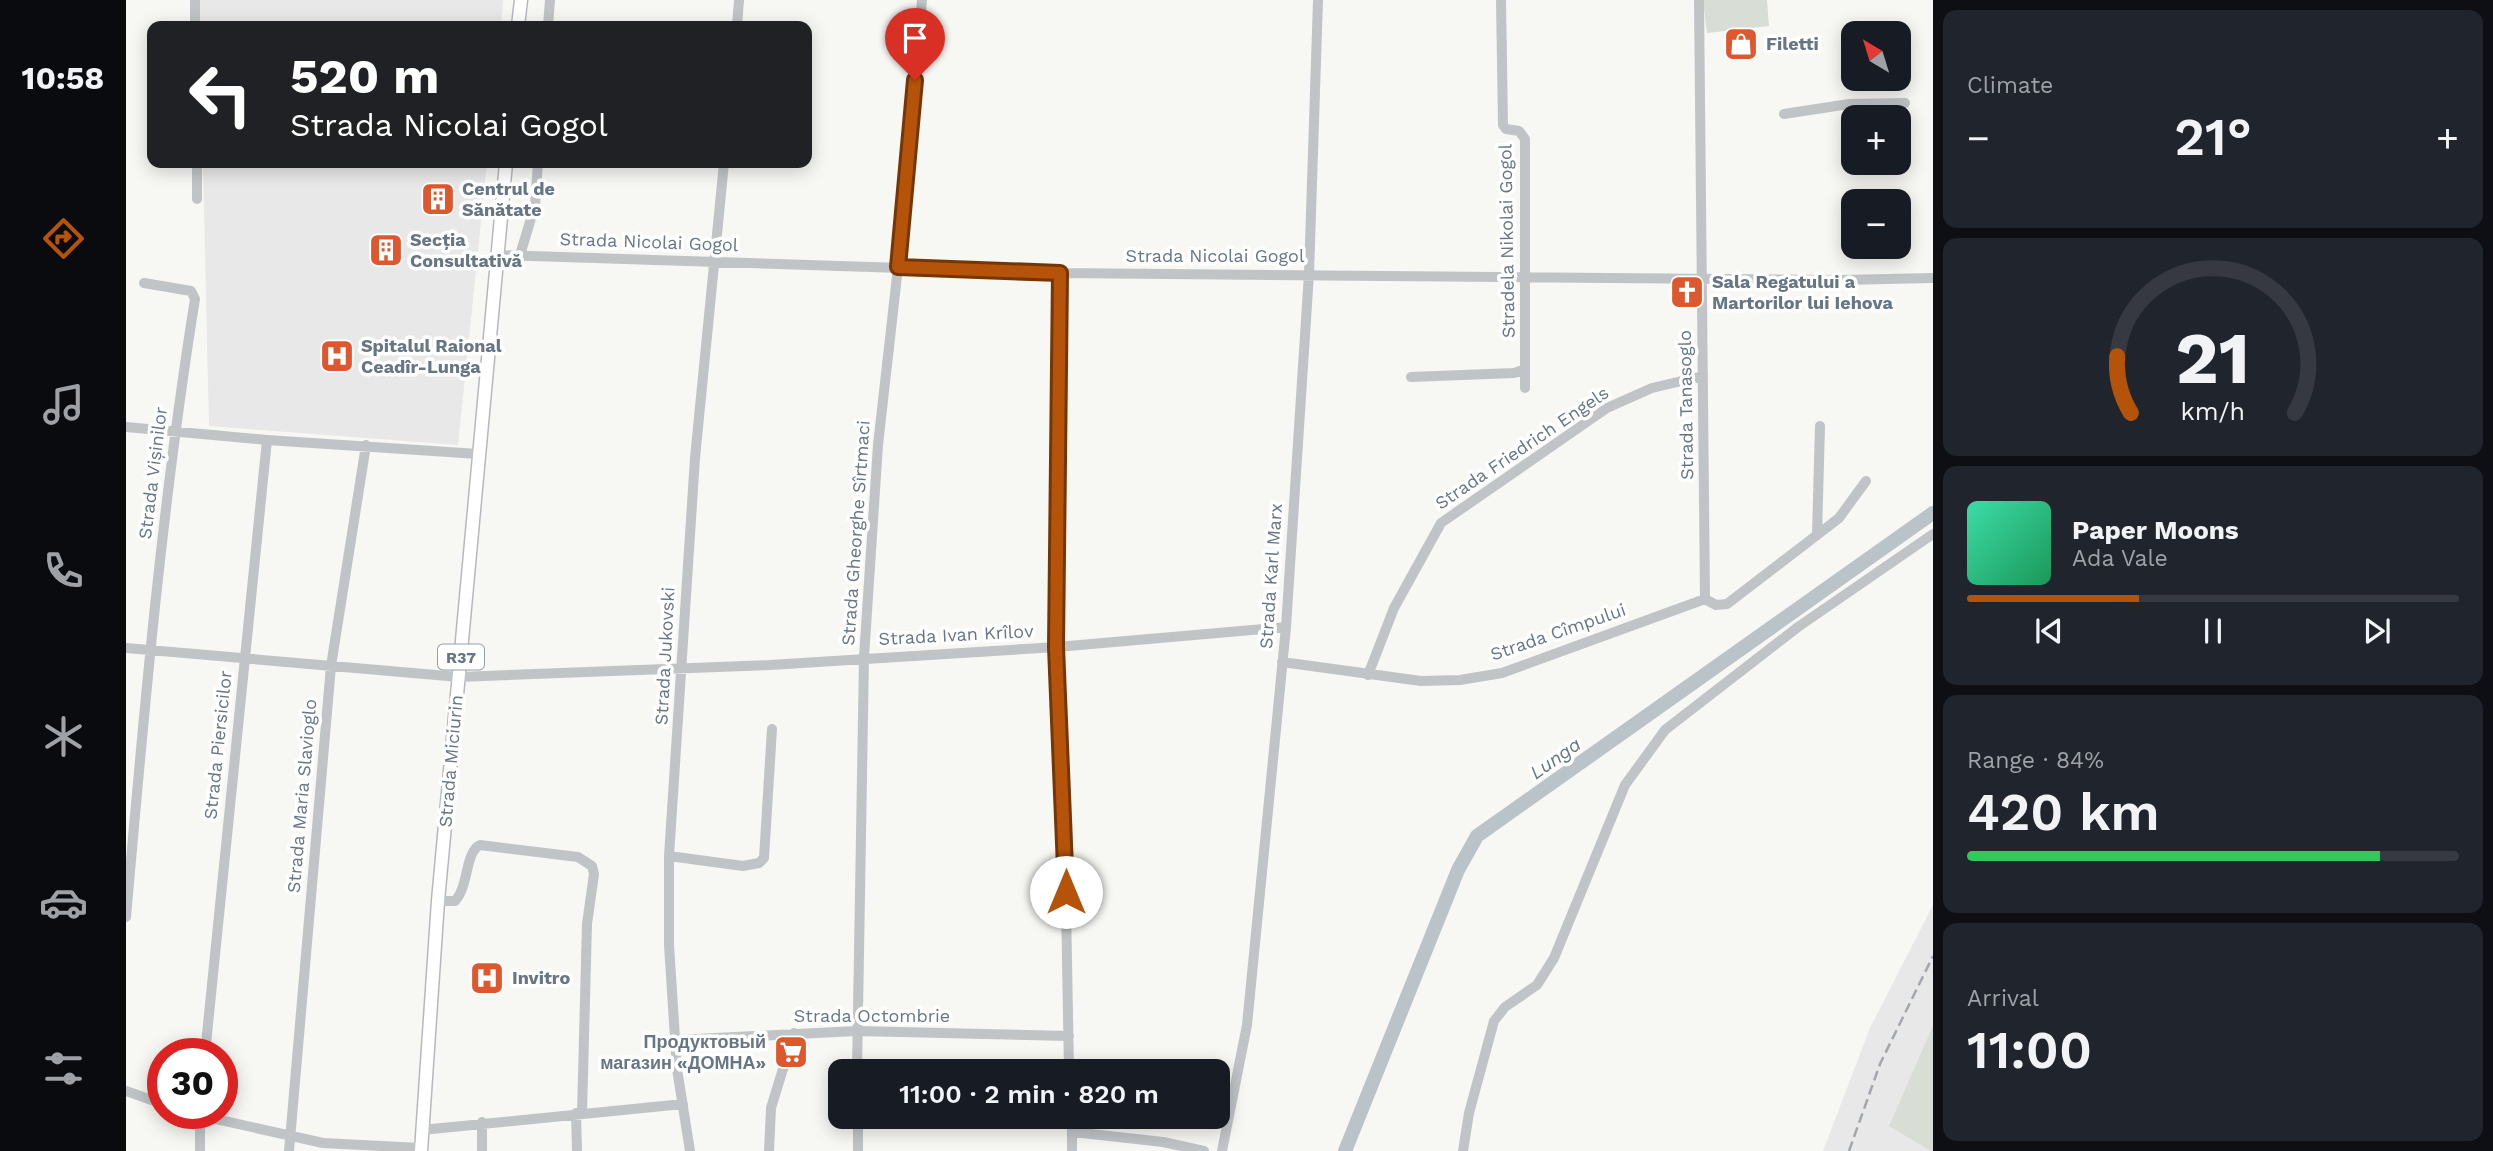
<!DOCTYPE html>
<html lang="en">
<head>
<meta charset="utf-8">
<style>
	:root { --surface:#171b24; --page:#20242c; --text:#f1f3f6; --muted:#9ea1a6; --line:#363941; --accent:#b45309 }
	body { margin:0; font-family:"Work Sans",sans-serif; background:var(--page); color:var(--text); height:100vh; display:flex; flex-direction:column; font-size:26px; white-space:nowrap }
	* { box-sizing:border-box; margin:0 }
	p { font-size:23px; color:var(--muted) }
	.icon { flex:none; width:38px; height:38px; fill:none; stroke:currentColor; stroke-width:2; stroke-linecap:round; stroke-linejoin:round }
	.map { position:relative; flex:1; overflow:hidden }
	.details { display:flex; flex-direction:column; gap:10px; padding:10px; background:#0d0f14; width:560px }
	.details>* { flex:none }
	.guide { position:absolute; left:21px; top:21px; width:665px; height:147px; border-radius:14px; box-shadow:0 4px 18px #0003; background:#202124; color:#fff; overflow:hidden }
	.needle { width:46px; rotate:322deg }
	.tools { position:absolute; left:1715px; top:21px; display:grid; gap:14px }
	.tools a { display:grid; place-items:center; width:70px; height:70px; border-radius:14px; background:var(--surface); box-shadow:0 4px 18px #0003; font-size:35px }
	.speed { position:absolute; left:21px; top:1038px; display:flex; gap:14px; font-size:35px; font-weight:700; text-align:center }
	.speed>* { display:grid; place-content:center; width:91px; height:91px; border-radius:50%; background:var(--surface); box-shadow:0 4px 18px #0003; line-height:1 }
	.speed .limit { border:10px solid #d22; background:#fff; color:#111 }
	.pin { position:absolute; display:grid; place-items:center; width:60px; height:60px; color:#fff; margin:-72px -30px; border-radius:50% 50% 50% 0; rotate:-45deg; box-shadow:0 0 7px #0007 }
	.pin .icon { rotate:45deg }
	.me { position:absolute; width:77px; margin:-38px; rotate:0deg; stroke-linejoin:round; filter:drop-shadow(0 0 5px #0008) }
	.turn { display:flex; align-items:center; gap:24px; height:147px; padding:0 28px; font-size:32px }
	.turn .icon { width:91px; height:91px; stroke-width:2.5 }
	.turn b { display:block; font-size:49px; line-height:60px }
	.big { font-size:52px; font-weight:600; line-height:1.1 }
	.details .card { flex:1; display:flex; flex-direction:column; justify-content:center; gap:10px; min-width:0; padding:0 24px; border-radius:14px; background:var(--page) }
	.details .dial { align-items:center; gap:0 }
	.dial svg { height:182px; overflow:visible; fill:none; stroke:var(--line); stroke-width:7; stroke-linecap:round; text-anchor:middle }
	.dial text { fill:var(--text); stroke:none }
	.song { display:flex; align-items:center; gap:21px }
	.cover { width:84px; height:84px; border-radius:10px; background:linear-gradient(135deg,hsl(160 70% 55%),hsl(150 70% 35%)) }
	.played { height:7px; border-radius:4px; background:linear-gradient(90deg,var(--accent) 35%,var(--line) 35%) }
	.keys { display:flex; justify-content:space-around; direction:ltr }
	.heat { display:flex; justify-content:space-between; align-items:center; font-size:38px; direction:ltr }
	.charge { height:10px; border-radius:5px; background:linear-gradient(90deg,#34c759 84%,var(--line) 0) }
	.trip { position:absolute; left:702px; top:1059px; width:402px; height:70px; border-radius:14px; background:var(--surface); box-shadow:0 4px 18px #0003; font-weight:600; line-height:70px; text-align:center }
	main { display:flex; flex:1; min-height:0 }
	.dock { display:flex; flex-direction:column; width:126px; justify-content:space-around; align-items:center; background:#090b0e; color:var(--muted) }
	.dock .icon { width:49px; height:49px }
	.dock .current { color:var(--accent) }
	.dock b { font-size:32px; color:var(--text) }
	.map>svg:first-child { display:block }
</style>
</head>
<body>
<main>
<nav class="dock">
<b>10:58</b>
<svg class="icon current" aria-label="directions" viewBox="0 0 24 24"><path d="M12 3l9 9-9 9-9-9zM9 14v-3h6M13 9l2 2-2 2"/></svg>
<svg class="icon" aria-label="music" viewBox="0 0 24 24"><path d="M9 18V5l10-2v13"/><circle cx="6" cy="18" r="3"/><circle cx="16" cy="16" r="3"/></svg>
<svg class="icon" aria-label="phone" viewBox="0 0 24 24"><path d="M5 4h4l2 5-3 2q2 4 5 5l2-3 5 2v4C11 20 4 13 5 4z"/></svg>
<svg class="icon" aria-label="climate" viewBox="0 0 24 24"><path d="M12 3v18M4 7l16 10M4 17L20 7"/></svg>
<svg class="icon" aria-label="car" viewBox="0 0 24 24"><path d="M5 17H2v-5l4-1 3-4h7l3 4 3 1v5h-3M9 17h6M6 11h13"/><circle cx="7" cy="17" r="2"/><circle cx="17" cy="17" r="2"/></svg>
<svg class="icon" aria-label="filters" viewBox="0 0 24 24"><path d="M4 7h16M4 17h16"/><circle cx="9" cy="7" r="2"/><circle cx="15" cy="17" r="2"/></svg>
</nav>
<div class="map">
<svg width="1807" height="1151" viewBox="0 0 1807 1151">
	<rect width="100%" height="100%" fill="#f7f7f4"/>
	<path fill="#e7e8e7" d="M73,0H377L375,26H74Z
		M77,163H361L332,445L83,426Z
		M1807,905V1151H1697L1744,1028Z"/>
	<path fill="#d8ddd5" d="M1577,0H1641L1643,26L1581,33Z
		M1807,1026V1151H1805L1763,1126Z"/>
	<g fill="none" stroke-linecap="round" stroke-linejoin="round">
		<path stroke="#b9c3c8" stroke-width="14" d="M1219,1151L1332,870L1351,836L1807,513"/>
		<g stroke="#b5b9bd" stroke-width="15">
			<path id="major" d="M392,26L395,0
				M295,1151L312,901L380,163"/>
		</g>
		<path stroke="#c0c4c7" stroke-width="10" d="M69,0V26
			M1375,0L1377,125L1380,129L1393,131L1399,139V388
			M1573,0L1579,599
			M422,26L424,0
			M611,26L613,0
			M1658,114L1723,104L1779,103
			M71,163V199
			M371,255L934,273L1716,280L1807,278
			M394,255L409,205L412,163
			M934,273L931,647L938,792L943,1071
			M1285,377L1388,373L1397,370
			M0,427L141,440L352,454
			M1691,535L1713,518L1740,481
			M0,648L333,677L644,665L931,647L1160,627
			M1156,662L1295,681L1334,680L1376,673L1579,599L1590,605L1601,604L1691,535L1694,426
			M1242,675L1268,608L1315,523L1481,408L1526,388L1577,376
			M543,856L617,866L633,863L638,858L646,729
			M312,901H329C343,886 339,852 354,845L452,857L466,866L468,874L461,924L456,1113
			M0,917C18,711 36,504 69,299L65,291L18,283
			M550,1040L731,1031L943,1036
			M79,1054L141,440
			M731,1071L738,657L752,445L772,267L796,0
			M0,1091L37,1104
			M63,1113L197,1143L295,1148
			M74,1113V1151
			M450,1113L451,1151
			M732,1116V1151
			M946,1116V1151
			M356,1122V1151
			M296,1130L557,1104
			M947,1132L1037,1142L1078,1151
			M163,1151L205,666L240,445
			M564,1151L551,1069L543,945V856L569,458L598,163
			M643,1151L645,1108L668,1033
			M1096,1151L1121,1025L1160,627L1183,274L1192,0
			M1337,1151L1343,1113L1368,1021L1379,1007L1411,985L1428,958L1499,785L1539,730L1672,627L1807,534"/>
		<use href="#major" stroke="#fff" stroke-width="12"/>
		<path stroke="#a1a7ad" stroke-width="2.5" stroke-dasharray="10 5" stroke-linecap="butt" d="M1723,1151L1754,1064L1807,956"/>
	</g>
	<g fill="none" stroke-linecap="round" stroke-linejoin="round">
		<g stroke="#753606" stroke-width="18">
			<path id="route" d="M789,80L772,267L934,273L930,647L940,892"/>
		</g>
		<use href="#route" stroke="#b45309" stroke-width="12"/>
	</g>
	<defs>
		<g id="shop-square" transform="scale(1.75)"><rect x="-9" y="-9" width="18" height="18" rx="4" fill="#dd582e" stroke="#fff"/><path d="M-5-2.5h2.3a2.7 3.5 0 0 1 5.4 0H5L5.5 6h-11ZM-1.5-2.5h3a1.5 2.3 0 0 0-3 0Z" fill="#fff"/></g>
		<g id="building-square" transform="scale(1.75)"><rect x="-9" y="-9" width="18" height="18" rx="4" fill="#dd582e" stroke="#fff"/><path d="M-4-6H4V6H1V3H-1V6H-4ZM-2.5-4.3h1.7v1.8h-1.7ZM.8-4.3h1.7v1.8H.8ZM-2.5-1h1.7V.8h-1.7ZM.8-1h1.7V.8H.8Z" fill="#fff"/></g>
		<g id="church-square" transform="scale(1.75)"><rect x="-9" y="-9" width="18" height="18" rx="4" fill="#dd582e" stroke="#fff"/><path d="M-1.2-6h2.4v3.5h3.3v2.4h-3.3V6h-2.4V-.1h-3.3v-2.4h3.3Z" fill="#fff"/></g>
		<g id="hospital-square" transform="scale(1.75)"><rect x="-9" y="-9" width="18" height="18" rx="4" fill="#dd582e" stroke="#fff"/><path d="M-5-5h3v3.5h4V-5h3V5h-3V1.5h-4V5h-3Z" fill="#fff"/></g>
		<g id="supermarket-square" transform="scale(1.75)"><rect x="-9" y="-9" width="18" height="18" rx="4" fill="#dd582e" stroke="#fff"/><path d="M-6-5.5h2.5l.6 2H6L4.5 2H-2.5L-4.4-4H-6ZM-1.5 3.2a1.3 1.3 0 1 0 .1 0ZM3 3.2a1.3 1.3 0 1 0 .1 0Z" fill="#fff"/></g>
	</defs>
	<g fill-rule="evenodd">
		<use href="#shop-square" x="1615" y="44"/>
		<use href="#building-square" x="312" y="199"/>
		<use href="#building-square" x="260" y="250"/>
		<use href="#church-square" x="1561" y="292"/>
		<use href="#hospital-square" x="211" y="356"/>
		<use href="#hospital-square" x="361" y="978"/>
		<use href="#supermarket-square" x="665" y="1052"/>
	</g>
	<g text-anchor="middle" stroke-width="7" stroke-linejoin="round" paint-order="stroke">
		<rect fill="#fff" stroke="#959fa9" stroke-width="2" x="312" y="644.5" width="46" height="25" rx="5"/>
		<g font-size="16" font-weight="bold" fill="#677684">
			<text x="335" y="663">R37</text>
		</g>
		<g font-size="18" font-weight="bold" fill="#677684" stroke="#fff" text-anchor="start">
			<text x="1640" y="50">Filetti</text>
			<text x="336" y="195">Centrul de<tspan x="336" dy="21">Sănătate</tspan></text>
			<text x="284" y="246">Secția<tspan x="284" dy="21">Consultativă</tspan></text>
			<text x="1586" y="288">Sala Regatului a<tspan x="1586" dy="21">Martorilor lui Iehova</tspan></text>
			<text x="235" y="352">Spitalul Raional<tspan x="235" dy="21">Ceadîr-Lunga</tspan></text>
			<text x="386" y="984">Invitro</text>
			<text x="640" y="1048" text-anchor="end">Продуктовый<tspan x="640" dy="21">магазин «ДОМНА»</tspan></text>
		</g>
		<g font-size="18" fill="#677684" stroke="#fff">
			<text transform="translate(1381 241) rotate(-91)" y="6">Stradela Nikolai Gogol</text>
			<text transform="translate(523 242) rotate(2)" y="6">Strada Nicolai Gogol</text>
			<text x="1089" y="262">Strada Nicolai Gogol</text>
			<text transform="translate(1560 405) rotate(-91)" y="6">Strada Tanasoglo</text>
			<text transform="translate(1396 448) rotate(-34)" y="6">Strada Friedrich Engels</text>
			<text transform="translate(27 473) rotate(-83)" y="6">Strada Vișinilor</text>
			<text transform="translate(730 533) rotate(-86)" y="6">Strada Gheorghe Sîrtmaci</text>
			<text transform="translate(1145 576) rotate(-86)" y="6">Strada Karl Marx</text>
			<text transform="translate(1432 632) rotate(-19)" y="6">Strada Cîmpului</text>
			<text transform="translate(830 635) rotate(-3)" y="6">Strada Ivan Krîlov</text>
			<text transform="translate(539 656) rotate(-87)" y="6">Strada Jukovski</text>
			<text transform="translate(92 745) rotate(-84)" y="6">Strada Piersicilor</text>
			<text transform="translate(325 761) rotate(-85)" y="6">Strada Miciurin</text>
			<text transform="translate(176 796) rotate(-85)" y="6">Strada Maria Slavioglo</text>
			<text x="746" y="1022">Strada Octombrie</text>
		</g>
		<g font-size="19" font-style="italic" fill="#63777f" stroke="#fff">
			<text transform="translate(1429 758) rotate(-35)" y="7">Lunga</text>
		</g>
	</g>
</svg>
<div class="tools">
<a><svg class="needle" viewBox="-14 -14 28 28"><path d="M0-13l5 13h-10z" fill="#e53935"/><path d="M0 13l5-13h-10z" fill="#9ea1a6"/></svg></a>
<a>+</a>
<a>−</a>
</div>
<div class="speed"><div class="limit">30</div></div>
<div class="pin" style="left:789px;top:80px;background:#d93025"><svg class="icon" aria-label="arrive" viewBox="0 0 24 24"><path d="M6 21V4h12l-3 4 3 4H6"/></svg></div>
<svg class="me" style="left:940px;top:892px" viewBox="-20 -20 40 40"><circle r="19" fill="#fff"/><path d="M0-13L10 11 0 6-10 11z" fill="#b45309"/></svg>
<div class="trip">11:00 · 2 min · 820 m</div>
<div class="guide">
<div class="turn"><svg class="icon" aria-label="left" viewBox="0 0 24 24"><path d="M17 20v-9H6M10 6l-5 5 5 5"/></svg><div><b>520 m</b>Strada Nicolai Gogol</div></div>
</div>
</div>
<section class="details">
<div class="card"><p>Climate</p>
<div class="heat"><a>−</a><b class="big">21°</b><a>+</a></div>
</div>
<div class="card dial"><svg viewBox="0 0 100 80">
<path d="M14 69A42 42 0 1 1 86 69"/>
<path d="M14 69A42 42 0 0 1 8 44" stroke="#b45309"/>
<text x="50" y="56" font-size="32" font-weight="700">21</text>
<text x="50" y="72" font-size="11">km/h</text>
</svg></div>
<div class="card">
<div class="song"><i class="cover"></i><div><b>Paper Moons</b><p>Ada Vale</p></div></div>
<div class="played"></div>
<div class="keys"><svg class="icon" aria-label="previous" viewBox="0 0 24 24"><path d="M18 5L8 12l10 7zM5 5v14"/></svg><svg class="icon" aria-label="pause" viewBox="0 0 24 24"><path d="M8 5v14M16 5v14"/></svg><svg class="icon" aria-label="next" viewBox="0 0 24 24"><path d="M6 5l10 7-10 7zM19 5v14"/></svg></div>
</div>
<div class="card"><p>Range · 84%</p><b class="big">420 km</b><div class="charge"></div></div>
<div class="card"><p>Arrival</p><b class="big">11:00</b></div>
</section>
</main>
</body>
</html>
